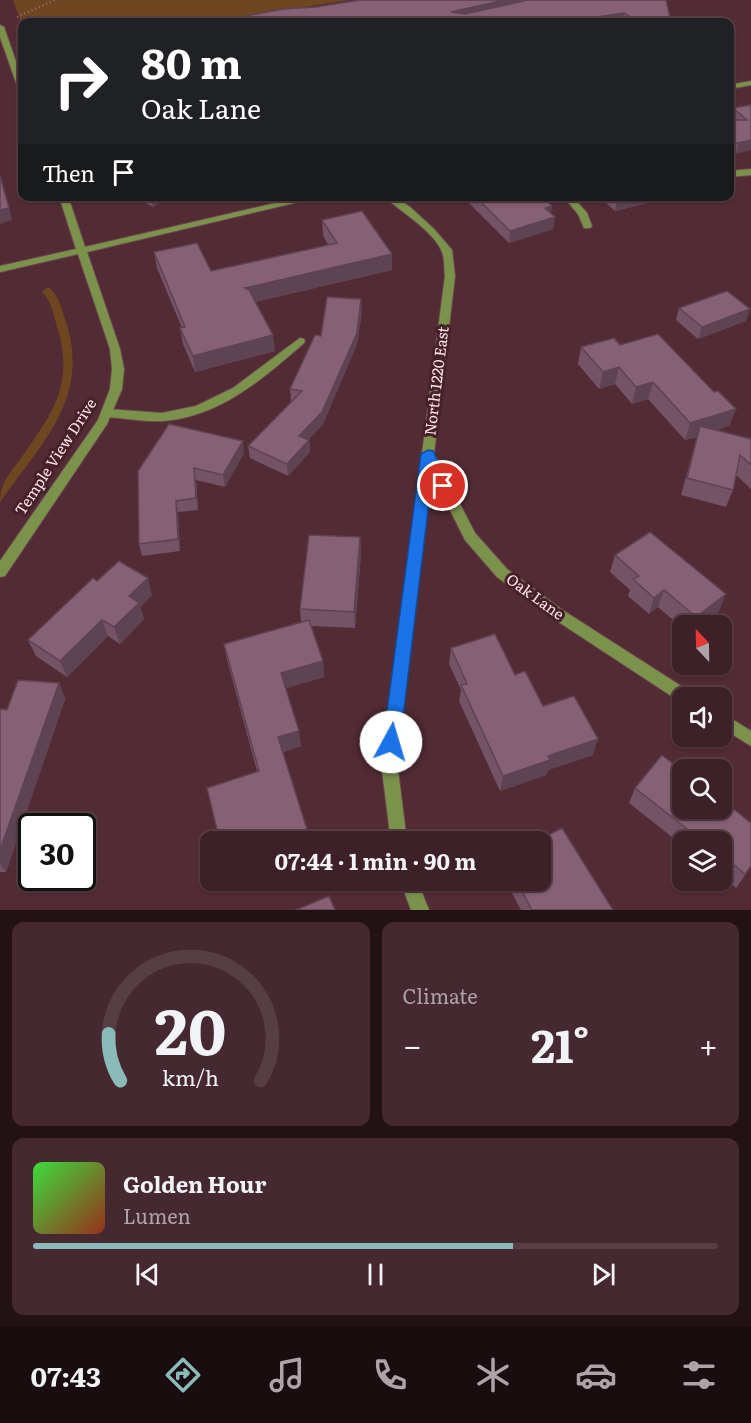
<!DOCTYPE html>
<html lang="en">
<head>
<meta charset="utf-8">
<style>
	:root { --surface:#3e2028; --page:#452830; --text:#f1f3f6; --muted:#ada3a8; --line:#573e45; --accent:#8bbbb9 }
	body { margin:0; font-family:Literata,serif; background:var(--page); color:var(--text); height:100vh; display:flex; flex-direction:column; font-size:22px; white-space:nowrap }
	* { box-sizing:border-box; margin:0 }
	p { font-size:20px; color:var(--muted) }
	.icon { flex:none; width:33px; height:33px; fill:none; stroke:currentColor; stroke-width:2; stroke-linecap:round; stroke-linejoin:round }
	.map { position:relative; height:910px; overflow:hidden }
	.details { display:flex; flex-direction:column; gap:12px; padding:12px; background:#221216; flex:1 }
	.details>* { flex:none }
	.banner { position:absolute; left:18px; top:18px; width:716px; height:183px; border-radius:12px; box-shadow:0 2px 4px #0004,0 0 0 2px var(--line); background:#202124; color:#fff; overflow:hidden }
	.needle { width:39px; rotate:338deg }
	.buttons { position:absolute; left:672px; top:615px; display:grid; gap:12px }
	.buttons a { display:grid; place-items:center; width:60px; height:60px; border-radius:12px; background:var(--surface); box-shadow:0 2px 4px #0004,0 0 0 2px var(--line); font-size:30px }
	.speed { position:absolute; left:18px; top:813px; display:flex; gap:12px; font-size:30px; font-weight:700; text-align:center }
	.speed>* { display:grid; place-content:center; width:78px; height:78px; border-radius:50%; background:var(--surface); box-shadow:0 2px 4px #0004,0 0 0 2px var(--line); line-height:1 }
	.speed .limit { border:3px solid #111; border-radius:9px; background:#fff; color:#111 }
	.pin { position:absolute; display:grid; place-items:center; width:51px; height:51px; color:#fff; margin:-26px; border:3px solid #fff; border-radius:50%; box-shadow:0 2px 6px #0007 }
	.me { position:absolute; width:66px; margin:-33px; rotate:6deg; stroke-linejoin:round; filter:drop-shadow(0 0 4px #0008) }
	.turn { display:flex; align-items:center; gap:21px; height:126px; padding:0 24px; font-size:27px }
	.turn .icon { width:78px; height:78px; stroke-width:2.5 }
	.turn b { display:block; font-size:42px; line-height:51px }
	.then { display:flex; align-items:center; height:57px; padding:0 24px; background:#0003; gap:12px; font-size:22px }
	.big { font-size:45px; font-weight:700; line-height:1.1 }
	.details .tile { flex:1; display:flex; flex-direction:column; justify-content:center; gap:9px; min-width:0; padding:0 21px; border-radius:12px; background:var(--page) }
	.details .dial { align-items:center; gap:0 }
	.dial svg { height:156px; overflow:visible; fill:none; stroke:var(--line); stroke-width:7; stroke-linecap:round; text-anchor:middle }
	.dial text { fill:var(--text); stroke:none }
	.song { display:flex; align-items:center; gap:18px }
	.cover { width:72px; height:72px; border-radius:9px; background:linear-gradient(135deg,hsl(120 70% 55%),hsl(10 70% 35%)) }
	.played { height:6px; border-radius:3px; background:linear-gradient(90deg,var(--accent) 70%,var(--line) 70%) }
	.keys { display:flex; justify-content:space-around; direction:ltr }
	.heat { display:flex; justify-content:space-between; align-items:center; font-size:33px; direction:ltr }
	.details .tiles { flex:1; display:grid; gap:12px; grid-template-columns:1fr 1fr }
	.tile:last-child { grid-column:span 2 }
	.trip { position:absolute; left:200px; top:831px; width:351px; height:60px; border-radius:12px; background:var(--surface); box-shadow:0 2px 4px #0004,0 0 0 2px var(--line); font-weight:700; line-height:60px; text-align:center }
	.tab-bar { display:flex; height:96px; justify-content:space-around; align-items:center; background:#190d10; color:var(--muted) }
	.tab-bar .icon { width:42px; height:42px }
	.tab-bar .active { color:var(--accent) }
	.tab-bar b { font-size:27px; color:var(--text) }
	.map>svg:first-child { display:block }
</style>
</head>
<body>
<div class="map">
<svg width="751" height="910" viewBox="0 0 751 910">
	<rect width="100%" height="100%" fill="#522b35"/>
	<path fill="#6e4720" d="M13,0H349L209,22H22V25Z
		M48,287C60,296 61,308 66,322C91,398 41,444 0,502C0,483 10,473 21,458C52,414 74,385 58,330C54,317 52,301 42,292Z"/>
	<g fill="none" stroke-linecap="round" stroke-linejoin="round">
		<g stroke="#6e4952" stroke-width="2">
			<path id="service" d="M300,338L304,339L305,341L304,343C263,379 219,417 163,421C145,422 125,418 107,417L101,413L107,409L162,413L196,406L233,388Z"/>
		</g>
		<g stroke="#6e4952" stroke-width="2">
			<path id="minor" d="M751,169V175L729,177V171Z
				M563,196H572L587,213L592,226L590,228H584L578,214Z
				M428,450L434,454L397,762L407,842H391L381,762L422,454Z
				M400,880H417L429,910H411Z"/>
		</g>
		<g stroke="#6e4952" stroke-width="2">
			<path id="tertiary" d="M0,25L4,27L22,79V90L18,88L0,37Z
				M751,81V85L729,89V85Z
				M59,196H68L85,247L306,196H324L87,252L120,349L124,369L122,389L107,424L5,576L0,577V561L98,420L110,389L112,369L110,349L78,254L0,272V266L76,249Z
				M383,196H394L410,207L434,229L452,250L455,276L434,454L475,533L507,569L561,609L692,693L694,698H682V703L551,617L497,577L465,540L422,454L445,276C444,269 445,259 442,252C436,233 398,209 383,196Z
				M722,713L751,731V746L722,728Z"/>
		</g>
		<path stroke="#98767e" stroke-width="2" stroke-dasharray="1 3" stroke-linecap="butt" d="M17,17L55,0"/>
		<use href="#service" fill="#7b924b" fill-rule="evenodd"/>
		<use href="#minor" fill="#7b924b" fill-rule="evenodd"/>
		<use href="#tertiary" fill="#7b924b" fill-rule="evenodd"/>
	</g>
	<path fill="#735365" d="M666,0L671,22H213Z
		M751,105L736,154H729V120H731L730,119L733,108Z
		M131,196H172L153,207Z
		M462,196H541L551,214L555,217L553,229L509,243Z
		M591,196H661L660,200L615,211L604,201L597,202Z
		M322,220L392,254V270L255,302L275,351L195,372L183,344L180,328H182L157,268L154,252L211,271L328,245L323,235Z
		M679,308L746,321L698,339L676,320Z
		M362,311L357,344L323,424L308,440H309L310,452L288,476L250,458L248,446L292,401H291L290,389L321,336Z
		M620,345L714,392L736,409L729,426L717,430L751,439V489L736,475L733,490L726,507L681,495L697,437L685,440L648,399L632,404L615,384L599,389L578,364L581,347Z
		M244,453L225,487L196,480L198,510L178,512L180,551L142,556L139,544L138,471Z
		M360,537L361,554L355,628L311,626L323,661L324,677L286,688L301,746L283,752L311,842L257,771L227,660L224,644L301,622L300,609Z
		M615,555L719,611L700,626H682V628L658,607L649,614L628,596L630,590L610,572Z
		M97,581L152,595L140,607L144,619L120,644L108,636L67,677L36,656L28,640Z
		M451,648L515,675L543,706L593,755L548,770L546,775L500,791L459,701L461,690L449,664Z
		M59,683L65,699L6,872H0V709L7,710Z
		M635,788L751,823V867L736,888L722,876V842H682V845L629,803Z
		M505,880H540L613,910H521Z"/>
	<path fill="#5e4352" d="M505,0H546L451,22V12Z
		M624,13L622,22H562Z
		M751,140V150L736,154L739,143Z
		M0,175L12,220L0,224Z
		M151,196H172L153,207Z
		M598,196H605L604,201L597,202Z
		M629,196H661L660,200L615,211L617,199Z
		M552,206L550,218L545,208Z
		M555,217L553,229L509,243L510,231Z
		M392,254V270L246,304L245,288Z
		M361,299L362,311L357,344L323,424L300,448L299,436Z
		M750,309L746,321L698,339L702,327Z
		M273,335L275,351L195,372L193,356Z
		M619,367L615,384L599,389L603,372Z
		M653,382L648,399L632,404L636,387Z
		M736,409L729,426L697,436L700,426L697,437L685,440L690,423Z
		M309,440L310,452L288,476L287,464Z
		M243,441L244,453L225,487L223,475Z
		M194,468L196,480L198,510L196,498Z
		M176,501L178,512L180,551L178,539Z
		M360,537L361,554L355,628L354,612Z
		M148,578L152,595L140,607L144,619L120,644L114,627L129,596Z
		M664,590L658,607L649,614L654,598Z
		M726,594L719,611L700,626H693L696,617Z
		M102,620L108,636L67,677L60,661Z
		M323,661L324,677L283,689L281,673Z
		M59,683L65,699L6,872L0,863V850Z
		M299,731L301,746L281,752L278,737Z
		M598,739L593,755L548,770L546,775L500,791L503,776L548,756Z
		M281,880H308L282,889Z"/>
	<path fill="#866075" stroke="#5e4352" stroke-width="1.5" d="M360,0H505L451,12L465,14L528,0H666L671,22H638L624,13L562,22H213L283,9L316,7Z
		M751,105V140L739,143H729V120H747L733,108Z
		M0,176L9,208L0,210Z
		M475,196H541L552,206L545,208L555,217L510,231Z
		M614,196H629L617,199Z
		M362,211L392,254L245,288L249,290L273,335L193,356L180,328L185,327L154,252L197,243L211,271L337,243L322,220Z
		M727,291L750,309L702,327L679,308Z
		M327,297L361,299L357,333L322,412L299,436L309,440L287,464L248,446L302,391L290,389L315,335L321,336Z
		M658,334L714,392L718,391L736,409L690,423L653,382L636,387L619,367L603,372L581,347L614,338L620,345Z
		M169,424L243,441L223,475L194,468L196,498L176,501L178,539L139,544L138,471Z
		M700,426L751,439V465L740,455L733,490L687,478Z
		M650,532L726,594L696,617L664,590L654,598L633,579L639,576L615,555Z
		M309,535L360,537L354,612L300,609Z
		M119,561L148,578L129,596L139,603L114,627L102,620L60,661L28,640L93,578L97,581Z
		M309,620L323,661L281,673L299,731L278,737L311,842H220L207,788L259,771L224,644Z
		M495,634L515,675L525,671L543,706L574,696L598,739L548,756L550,760L503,776L461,685L467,684L451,648Z
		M18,680L59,683L0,850V709L7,710Z
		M662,755L682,771V808H722V800L751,823V866L745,874L722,855V842H704L635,788Z
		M562,828L613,910H532L516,880H540V842H535Z
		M329,896L335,910H296Z"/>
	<path fill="#1a73e8" stroke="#114b97" stroke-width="1.5" d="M428,450L433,451L450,486L443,491L438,490L432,477L400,742L398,748L391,750L385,748L383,742L421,454Z"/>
	<g text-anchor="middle" stroke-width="6" stroke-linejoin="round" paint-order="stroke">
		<g font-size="15" fill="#fee4e9" stroke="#46212b">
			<text transform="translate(437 381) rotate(-83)" y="5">North 1220 East</text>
			<text transform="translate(56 457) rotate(-57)" y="5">Temple View Drive</text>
			<text transform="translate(535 597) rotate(36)" y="5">Oak Lane</text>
		</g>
	</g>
</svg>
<div class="buttons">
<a><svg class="needle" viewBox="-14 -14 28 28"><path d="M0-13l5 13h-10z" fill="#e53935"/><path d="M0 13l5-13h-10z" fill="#ada3a8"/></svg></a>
<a><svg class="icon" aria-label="sound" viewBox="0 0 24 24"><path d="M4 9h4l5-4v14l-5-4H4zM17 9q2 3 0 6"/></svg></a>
<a><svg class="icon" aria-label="search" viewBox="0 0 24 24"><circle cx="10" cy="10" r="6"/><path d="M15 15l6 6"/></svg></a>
<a><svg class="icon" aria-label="layers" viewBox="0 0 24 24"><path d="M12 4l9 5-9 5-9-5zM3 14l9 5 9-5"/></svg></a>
</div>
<div class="speed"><div class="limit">30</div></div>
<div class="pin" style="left:443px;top:486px;background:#d93025"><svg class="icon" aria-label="arrive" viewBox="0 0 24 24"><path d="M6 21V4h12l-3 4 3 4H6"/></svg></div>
<svg class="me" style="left:391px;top:742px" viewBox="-20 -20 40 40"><circle r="19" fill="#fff"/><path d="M0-13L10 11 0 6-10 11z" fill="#1a73e8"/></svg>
<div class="trip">07:44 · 1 min · 90 m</div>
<div class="banner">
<div class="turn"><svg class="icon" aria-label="right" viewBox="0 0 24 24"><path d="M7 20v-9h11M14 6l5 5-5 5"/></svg><div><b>80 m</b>Oak Lane</div></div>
<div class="then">Then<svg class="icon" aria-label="arrive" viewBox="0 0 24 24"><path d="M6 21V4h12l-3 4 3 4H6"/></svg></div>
</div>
</div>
<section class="details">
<div class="tiles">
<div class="tile dial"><svg viewBox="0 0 100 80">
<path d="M14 69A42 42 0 1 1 86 69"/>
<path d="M14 69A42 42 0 0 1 8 45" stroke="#8bbbb9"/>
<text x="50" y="56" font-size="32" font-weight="700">20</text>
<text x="50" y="72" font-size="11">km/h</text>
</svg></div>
<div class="tile"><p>Climate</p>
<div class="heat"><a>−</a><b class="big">21°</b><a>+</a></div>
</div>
<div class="tile">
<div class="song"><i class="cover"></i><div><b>Golden Hour</b><p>Lumen</p></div></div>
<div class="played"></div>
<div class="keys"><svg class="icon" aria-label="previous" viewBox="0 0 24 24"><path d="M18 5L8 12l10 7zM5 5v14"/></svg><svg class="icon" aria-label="pause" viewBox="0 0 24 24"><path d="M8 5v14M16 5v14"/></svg><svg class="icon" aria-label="next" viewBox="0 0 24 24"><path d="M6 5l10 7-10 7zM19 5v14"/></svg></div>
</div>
</div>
</section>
<nav class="tab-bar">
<b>07:43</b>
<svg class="icon active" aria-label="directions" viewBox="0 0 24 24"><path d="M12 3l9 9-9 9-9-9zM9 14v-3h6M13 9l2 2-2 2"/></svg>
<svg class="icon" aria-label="music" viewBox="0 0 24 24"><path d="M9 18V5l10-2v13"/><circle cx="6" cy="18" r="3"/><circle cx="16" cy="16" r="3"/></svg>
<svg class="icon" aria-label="phone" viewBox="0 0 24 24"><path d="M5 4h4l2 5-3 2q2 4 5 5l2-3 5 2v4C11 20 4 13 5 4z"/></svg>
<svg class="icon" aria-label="climate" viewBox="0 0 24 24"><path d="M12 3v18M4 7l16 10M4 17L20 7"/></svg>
<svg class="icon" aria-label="car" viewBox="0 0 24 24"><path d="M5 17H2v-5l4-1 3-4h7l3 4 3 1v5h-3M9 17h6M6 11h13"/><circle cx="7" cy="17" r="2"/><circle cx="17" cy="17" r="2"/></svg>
<svg class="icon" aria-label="filters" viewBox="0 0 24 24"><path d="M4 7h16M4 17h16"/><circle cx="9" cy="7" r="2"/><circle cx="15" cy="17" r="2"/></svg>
</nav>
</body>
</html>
